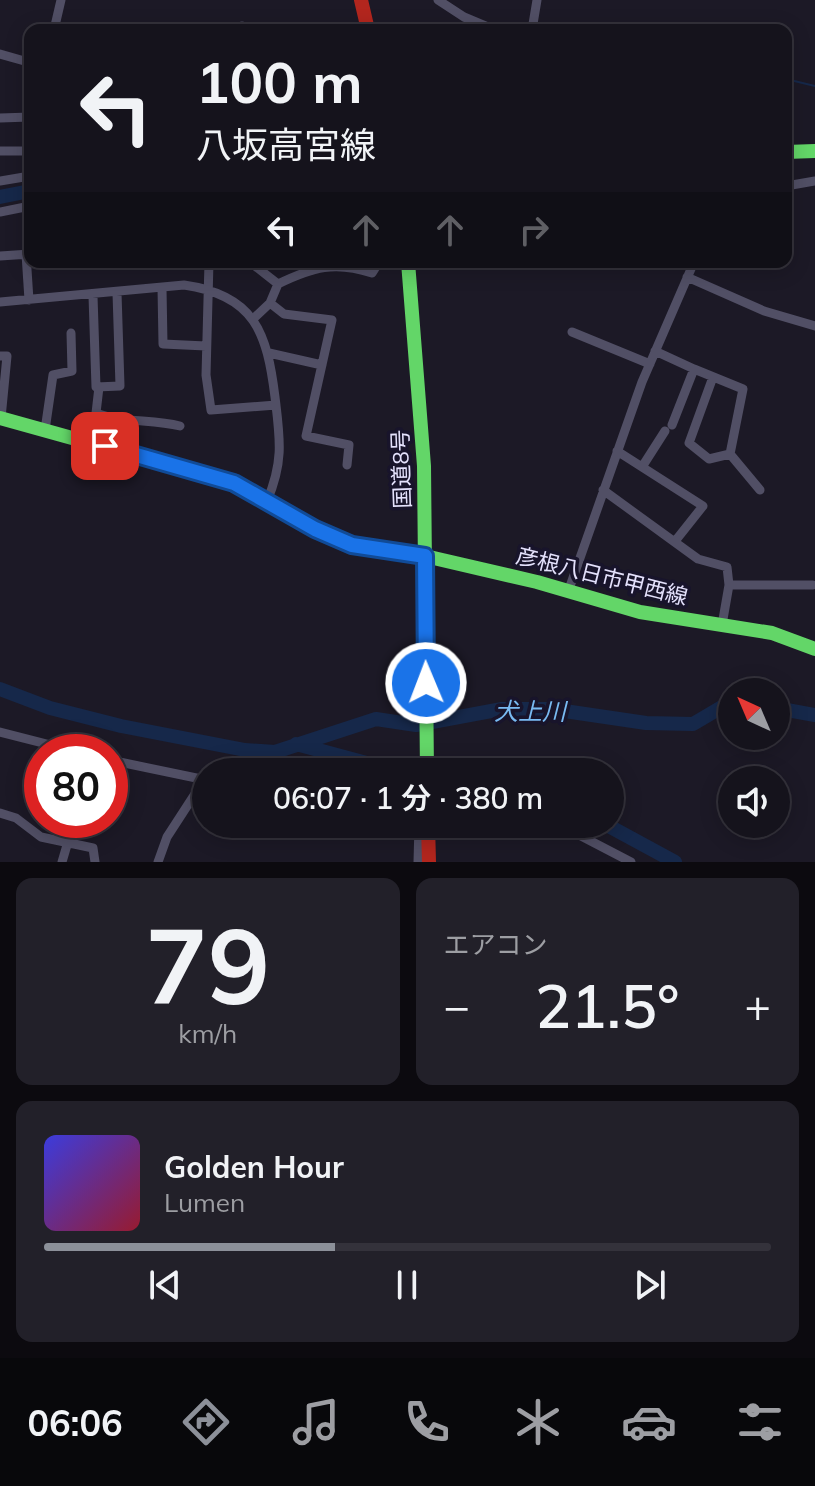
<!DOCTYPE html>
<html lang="ja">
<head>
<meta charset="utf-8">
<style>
	:root { --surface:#15131c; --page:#222029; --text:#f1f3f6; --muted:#9d9ea3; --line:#34323b; --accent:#8c9099 }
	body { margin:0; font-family:Mulish,"Noto Sans JP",sans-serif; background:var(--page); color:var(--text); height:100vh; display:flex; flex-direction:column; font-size:30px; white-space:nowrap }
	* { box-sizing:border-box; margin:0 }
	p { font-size:26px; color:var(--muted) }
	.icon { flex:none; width:44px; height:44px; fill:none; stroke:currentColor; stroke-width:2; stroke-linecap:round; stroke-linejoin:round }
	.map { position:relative; height:862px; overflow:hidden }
	.sheet { display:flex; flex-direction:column; gap:16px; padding:16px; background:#0c0a0f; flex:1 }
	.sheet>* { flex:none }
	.banner { position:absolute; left:24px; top:24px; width:768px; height:244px; border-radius:16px; box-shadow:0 4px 20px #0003,0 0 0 2px var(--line); background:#15131c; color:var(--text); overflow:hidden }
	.needle { width:52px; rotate:316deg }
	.fabs { position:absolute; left:718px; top:678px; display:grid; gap:16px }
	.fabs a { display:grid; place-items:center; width:72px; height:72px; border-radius:50%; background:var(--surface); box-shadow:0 4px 20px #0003,0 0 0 2px var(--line); font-size:40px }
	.speed { position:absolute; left:24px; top:734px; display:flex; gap:16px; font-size:40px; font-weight:700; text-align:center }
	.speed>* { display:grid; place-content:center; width:104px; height:104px; border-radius:50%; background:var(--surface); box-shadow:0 4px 20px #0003,0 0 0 2px var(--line); line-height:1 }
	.speed .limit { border:12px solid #d22; background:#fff; color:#111 }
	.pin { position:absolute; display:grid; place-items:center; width:68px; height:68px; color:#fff; margin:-34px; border-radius:16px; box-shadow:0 4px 12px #0006 }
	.me { position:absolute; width:88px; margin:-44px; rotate:359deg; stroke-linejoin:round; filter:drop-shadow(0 0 6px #0008) }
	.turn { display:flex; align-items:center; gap:28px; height:168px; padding:0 40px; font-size:36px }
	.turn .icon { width:104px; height:104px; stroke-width:2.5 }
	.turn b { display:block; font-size:56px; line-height:68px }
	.lanes { display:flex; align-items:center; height:76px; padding:0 40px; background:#0003; justify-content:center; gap:40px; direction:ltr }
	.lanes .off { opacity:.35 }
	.big { font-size:60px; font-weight:600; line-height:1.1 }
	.sheet .widget { flex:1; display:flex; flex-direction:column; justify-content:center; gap:12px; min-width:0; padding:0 28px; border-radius:16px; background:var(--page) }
	.sheet .dial { align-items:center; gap:0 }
	.dial b { font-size:104px; line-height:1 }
	.song { display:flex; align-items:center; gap:24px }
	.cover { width:96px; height:96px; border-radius:12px; background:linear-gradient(135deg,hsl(240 70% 55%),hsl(350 70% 35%)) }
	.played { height:8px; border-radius:4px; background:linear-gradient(90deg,var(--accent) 40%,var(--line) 40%) }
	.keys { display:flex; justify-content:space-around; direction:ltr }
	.heat { display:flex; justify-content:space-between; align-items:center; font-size:44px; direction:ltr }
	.sheet .tiles { flex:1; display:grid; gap:16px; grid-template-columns:1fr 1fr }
	.widget:last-child { grid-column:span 2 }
	.trip { position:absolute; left:192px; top:758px; width:432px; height:80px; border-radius:40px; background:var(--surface); box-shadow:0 4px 20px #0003,0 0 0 2px var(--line); font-weight:600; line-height:80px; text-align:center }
	.menu { display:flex; height:128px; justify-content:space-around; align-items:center; background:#08080b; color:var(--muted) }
	.menu .icon { width:56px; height:56px }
	.menu .selected { color:var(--accent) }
	.menu b { font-size:36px; color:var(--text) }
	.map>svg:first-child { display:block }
</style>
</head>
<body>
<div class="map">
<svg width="815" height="862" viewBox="0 0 815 862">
	<rect width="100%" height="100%" fill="#1c1926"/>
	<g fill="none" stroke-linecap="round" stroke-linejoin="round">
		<path stroke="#16284a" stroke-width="2" d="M786,79L815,86"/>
		<path stroke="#16284a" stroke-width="14" d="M0,197L30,191
			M0,689L50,708L121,726L245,750L275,752L376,719L416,725L502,709H551L646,723L693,724L732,701
			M776,708L815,715
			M296,744L374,765L433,772
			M605,824L675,862"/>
		<path stroke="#514f65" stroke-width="9" d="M438,0L464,17L495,30
			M242,26V30
			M54,30L61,0
			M532,30L537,0
			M0,54L28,62L30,74
			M0,118L30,117
			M0,151H30
			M0,181L30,176
			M786,186L815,181
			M0,212L30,206
			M26,254L29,300
			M0,256L30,254
			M209,262L206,375L211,410L276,405
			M250,262L278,284L270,303L284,314L332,320L306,436L349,445L347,465
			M687,277L764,311L815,326
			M278,284C313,267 335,261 372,273L379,262
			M162,288L163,344L206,346
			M93,296L96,387L120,386L117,293
			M0,302L184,285C255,295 267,333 275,397C280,439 284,461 267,501
			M253,319L270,303
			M572,332L650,364
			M655,351L694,369L672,425
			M269,353L322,365
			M0,356H7L1,418
			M694,369L743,389L730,454L760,490
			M713,377L689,443L709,459L730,454
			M99,387L96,413C122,423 152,419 180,426
			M45,430L53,375L72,371L71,333
			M617,451L703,506L676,540
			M642,467L665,431
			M603,490L698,559L727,567L729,585
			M568,592L642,382L694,262
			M722,625L729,585H813
			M0,732L78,752
			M110,760L206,780
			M0,813L16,818L41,837L93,848L95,862
			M558,824L631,862
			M62,862L67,845
			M158,862L167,837L204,780
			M418,862L419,824"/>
		<path stroke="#63d668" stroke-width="14" d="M786,152L815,151
			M408,262L424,466L427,772
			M0,418L234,483L315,529L352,545L425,556
			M425,556L537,582L640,612L772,633L815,649"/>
		<path stroke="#b3261e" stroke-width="14" d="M361,0L368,30
			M428,824L429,862"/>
	</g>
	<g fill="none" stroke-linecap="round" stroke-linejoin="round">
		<g stroke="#114b97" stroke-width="20">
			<path id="route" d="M105,446L234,483L315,529L352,545L425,556L426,683"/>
		</g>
		<use href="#route" stroke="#1a73e8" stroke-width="14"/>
	</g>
	<g text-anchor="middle" stroke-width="7" stroke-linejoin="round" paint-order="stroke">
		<g font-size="22" fill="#e4e1fc" stroke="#18142b">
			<text transform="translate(401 469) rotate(-92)" y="8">国道8号</text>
			<text transform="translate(602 576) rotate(14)" y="8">彦根八日市甲西線</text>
		</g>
		<g font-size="24" font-style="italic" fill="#79baf2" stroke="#18142b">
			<text x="530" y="720">犬上川</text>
		</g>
	</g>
</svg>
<div class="fabs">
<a><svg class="needle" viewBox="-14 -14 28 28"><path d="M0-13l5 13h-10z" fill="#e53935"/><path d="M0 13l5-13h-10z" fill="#9d9ea3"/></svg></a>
<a><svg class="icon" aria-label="sound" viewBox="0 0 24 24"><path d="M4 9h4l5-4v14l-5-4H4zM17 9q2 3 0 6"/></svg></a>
</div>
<div class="speed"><div class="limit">80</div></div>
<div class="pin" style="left:105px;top:446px;background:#d93025"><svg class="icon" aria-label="arrive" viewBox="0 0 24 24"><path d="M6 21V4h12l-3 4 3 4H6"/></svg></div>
<svg class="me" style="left:426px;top:683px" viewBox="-20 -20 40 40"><circle r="17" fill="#1a73e8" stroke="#fff" stroke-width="3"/><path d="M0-11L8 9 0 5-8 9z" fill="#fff"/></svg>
<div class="trip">06:07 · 1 分 · 380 m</div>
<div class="banner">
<div class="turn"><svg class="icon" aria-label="left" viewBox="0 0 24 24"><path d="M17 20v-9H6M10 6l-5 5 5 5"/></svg><div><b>100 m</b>八坂高宮線</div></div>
<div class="lanes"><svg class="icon" aria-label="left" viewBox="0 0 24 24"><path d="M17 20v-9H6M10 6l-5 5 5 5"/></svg><svg class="icon off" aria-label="ahead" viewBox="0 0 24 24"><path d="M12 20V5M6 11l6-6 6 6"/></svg><svg class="icon off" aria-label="ahead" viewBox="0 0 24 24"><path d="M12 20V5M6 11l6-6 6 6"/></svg><svg class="icon off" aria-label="right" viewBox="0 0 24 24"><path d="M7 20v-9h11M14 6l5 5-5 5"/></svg></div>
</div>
</div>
<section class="sheet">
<div class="tiles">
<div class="widget dial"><b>79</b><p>km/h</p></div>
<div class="widget"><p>エアコン</p>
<div class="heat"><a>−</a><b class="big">21.5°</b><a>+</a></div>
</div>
<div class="widget">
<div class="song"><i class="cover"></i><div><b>Golden Hour</b><p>Lumen</p></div></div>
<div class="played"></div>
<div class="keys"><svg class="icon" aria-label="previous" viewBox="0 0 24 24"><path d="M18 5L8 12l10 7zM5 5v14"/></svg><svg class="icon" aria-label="pause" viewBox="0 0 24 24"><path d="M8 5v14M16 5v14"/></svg><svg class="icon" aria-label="next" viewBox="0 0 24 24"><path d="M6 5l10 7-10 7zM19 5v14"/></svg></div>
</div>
</div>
</section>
<nav class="menu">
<b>06:06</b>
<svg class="icon selected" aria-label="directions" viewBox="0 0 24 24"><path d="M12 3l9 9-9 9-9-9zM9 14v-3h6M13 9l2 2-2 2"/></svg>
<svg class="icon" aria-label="music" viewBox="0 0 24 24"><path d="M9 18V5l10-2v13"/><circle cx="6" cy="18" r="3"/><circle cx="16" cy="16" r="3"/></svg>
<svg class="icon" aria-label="phone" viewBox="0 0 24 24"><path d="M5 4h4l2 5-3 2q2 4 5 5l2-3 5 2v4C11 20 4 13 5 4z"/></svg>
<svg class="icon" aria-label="climate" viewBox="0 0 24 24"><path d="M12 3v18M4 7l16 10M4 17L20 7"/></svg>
<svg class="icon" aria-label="car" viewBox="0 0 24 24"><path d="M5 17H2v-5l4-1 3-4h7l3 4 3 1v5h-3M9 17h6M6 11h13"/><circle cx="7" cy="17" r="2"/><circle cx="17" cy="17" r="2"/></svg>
<svg class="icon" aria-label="filters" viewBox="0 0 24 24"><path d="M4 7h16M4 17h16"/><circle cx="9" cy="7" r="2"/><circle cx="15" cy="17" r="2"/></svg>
</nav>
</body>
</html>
